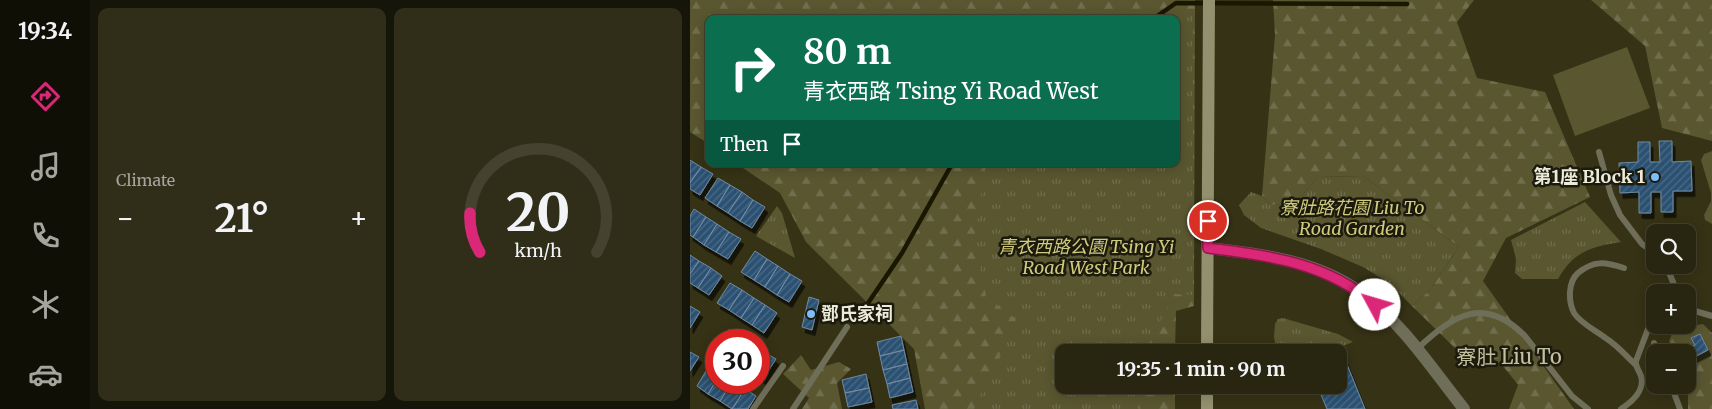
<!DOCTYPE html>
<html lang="en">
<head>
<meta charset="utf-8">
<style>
	:root { --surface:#282610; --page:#302e19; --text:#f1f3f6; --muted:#a5a59f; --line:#444330; --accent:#db2777 }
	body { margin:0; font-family:Merriweather,"Noto Sans TC",serif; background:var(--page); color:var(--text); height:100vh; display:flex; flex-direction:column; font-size:19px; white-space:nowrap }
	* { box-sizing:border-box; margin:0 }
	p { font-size:16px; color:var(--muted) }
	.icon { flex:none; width:28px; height:28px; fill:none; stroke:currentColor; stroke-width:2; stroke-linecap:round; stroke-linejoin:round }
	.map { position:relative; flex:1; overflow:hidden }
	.sheet { display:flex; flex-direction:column; gap:8px; padding:8px; background:#161509; width:600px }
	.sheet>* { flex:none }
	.guide { position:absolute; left:15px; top:15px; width:475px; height:152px; border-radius:10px; box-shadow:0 2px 12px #0003,0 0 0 1px var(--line); background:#0b6e4f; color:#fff; overflow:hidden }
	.fabs { position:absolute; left:956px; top:224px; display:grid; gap:10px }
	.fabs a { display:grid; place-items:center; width:50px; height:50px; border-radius:10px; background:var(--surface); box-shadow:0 2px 12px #0003,0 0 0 1px var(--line); font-size:25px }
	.speed { position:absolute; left:15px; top:329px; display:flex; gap:10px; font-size:25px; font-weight:700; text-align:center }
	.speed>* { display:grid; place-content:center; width:65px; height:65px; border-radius:50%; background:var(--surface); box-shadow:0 2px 12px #0003,0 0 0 1px var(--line); line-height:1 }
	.speed .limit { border:8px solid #d22; background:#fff; color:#111 }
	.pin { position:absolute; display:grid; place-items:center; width:42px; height:42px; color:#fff; margin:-21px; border:2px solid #fff; border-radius:50%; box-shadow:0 1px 5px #0007 }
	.me { position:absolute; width:55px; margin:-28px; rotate:309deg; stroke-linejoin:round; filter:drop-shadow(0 0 4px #0008) }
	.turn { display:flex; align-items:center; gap:18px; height:105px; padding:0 15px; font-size:22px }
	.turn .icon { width:65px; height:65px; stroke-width:2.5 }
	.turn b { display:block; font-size:35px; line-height:42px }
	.then { display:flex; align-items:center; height:48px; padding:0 15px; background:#0003; gap:10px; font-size:19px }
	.big { font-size:38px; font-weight:700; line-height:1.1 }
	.sheet .widget { flex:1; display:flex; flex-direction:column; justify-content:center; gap:8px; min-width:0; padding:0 18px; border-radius:10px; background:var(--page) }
	.sheet .dial { align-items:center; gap:0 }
	.dial svg { height:130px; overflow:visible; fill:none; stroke:var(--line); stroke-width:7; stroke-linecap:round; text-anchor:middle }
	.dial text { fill:var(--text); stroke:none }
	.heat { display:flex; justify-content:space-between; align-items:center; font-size:28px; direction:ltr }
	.sheet .tiles { flex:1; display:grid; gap:8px; grid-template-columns:repeat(2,1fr) }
	.trip { position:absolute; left:365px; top:344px; width:292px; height:50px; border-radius:10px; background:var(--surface); box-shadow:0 2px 12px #0003,0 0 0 1px var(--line); font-weight:700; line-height:50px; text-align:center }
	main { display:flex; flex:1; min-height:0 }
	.dock { display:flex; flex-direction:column; width:90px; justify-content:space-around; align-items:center; background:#100f06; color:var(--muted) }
	.dock .icon { width:35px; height:35px }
	.dock .selected { color:var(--accent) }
	.dock b { font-size:22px; color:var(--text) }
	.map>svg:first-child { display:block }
</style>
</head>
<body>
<main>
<nav class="dock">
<b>19:34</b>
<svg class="icon selected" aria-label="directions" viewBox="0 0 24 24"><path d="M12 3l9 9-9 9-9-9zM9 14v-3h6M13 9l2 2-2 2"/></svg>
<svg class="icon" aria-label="music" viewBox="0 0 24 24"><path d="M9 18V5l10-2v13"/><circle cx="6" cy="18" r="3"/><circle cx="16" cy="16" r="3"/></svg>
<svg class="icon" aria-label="phone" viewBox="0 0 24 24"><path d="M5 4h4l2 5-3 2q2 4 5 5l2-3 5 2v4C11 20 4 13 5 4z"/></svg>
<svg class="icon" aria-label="climate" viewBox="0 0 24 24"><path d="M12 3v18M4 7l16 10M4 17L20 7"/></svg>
<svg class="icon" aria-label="car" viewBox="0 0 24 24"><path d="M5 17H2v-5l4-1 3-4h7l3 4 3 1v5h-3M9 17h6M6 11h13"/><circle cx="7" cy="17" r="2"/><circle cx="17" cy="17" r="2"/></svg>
</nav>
<section class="sheet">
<div class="tiles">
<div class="widget"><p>Climate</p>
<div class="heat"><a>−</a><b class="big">21°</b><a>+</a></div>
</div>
<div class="widget dial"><svg viewBox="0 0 100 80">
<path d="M14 69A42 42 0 1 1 86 69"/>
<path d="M14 69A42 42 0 0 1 8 45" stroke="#db2777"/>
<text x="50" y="56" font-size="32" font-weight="700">20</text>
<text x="50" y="72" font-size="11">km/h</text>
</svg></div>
</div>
</section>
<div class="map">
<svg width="1022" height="409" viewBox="0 0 1022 409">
	<defs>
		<pattern id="forest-firs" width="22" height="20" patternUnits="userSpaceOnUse" patternTransform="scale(1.25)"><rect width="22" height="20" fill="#595630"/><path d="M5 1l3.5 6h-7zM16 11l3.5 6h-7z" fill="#716e4d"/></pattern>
		<pattern id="park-tufts" width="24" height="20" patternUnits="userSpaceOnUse" patternTransform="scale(1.25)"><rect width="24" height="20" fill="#595630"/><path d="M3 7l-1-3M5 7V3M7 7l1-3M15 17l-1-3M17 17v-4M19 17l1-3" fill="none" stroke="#716e4d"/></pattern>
		<pattern id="building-hatch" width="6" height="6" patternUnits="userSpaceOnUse" patternTransform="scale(1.25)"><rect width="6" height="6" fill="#2c5172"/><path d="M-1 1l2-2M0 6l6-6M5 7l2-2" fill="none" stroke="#4b6a86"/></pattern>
		<filter id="shadow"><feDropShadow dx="3" dy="5.5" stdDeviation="0" flood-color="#0009"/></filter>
	</defs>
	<rect width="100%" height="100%" fill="#353215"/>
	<path fill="#595630" d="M937,47L960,108L885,136L863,75Z
		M1022,151V224L1015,220L1014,215L1021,201V193L1011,160L1014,154Z"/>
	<path fill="url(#forest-firs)" d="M0,0H505L504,306L486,311L485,352H374V385H485V409H235L224,349L116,242L90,193L47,164H486V19H19V144L0,132Z
		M583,0H784L767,22L787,78L855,92L900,197L816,238L793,281L884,409H819L828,385C807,357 804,355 769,352L722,306L739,291L769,247L673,176L628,177L605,203L581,205L572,196L585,35Z
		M901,0H1022V141L972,128L955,46Z
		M1013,324L1022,333V409H998V352H985L979,341L984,329Z
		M111,355L121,370L149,362L161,369L147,383L152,409H112L119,398L93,374Z"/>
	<path fill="url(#park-tufts)" d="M503,10V295L484,294L455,352H374V385H448V409H284L326,319L296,297L285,236L296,164H486V19H437Z
		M673,176L769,247L739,291L722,306L699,283L673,267L631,249L571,228L554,215L549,205L561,192L572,196L581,205L605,203L628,177Z
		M895,202L931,242C901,247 884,251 868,279H832L825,273L826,259L821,240Z
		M87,206L92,213L105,258L66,236Z
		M593,318L648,334L663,342L638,352H587L584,337L585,324L588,319Z"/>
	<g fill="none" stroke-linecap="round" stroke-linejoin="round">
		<path stroke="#191700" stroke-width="4.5" d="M463,19L486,3L717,4
			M172,312L212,253L262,164"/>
	</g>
	<path fill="url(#building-hatch)" stroke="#718aa2" filter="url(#shadow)" d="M969,141H982V162L1001,161L1002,191H983V212H971V192H961V213H949V192L930,193L929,163L948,162V142H960V162H970Z
		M0,160L11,167L0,183Z
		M11,167L23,174L10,195L0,189V183Z
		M28,178L40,185L27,206L15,198Z
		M40,185L52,192L38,213L27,206Z
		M52,192L63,200L50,221L38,213Z
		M63,200L75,207L62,228L50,221Z
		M4,209L16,217L3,237L0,235V216Z
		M16,217L27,224L14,245L3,237Z
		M27,224L39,232L26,252L14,245Z
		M39,232L51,239L38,259L26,252Z
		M65,251L77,259L64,280L51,272Z
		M0,255L9,261L0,274Z
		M77,259L88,266L75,287L64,280Z
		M9,261L21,268L8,288L0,283V274Z
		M88,266L100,274L87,295L75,287Z
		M21,268L32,276L19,295L8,288Z
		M100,274L112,281L99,302L87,295Z
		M40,283L52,290L39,310L27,303Z
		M52,290L64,298L51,318L39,310Z
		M119,297L129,300L122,330L112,327Z
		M64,298L75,305L62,325L51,318Z
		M75,305L87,313L74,333L62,325Z
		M0,306L10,312L0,328Z
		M39,329L51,337L49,340H32Z
		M1010,334L1018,350L998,360V352H989L1005,345L1001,338Z
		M211,336L214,350L190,356L187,342Z
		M214,350L217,364L193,370L190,356Z
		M0,352L9,357L0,371Z
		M74,352L86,359L73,379L69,377V360Z
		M654,357L675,409H637L627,385H649V359Z
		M217,364L220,378L197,384L193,370Z
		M19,366L26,371V381L18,394L7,386Z
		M176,374L179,388L155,393L152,380Z
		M220,378L223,392L200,398L197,384Z
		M26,381L42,382L30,401L18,394Z
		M42,382L55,389L42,409L30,401Z
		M179,388L182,402L158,407L155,393Z
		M55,389L66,396L58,409H42Z
		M226,400L228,409H203L202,405Z"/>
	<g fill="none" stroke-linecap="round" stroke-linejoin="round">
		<path stroke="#6f6e59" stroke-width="6" d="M909,152L921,195L930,215L952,244L965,253
			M976,265L987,292
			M934,268C915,262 904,260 888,273C878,282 878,301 884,313C891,324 907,331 917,339C928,346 936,356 946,365
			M998,309L1022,316
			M964,343L968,352
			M727,349C763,315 794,295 835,336L882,396L898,409
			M981,385L990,409
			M63,409L93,366
			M103,409L157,327
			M931,409C942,402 955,390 951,376C949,370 945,367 946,361L958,329L965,323"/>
		<path stroke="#6f6e59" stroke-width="12" d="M518,248C570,254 626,260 670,292C712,322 742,369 774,409"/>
		<path stroke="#92906e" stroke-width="12" d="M517,352L519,0
			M517,409V385"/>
	</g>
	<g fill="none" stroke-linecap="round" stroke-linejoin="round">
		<g stroke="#8e194d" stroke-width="12">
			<path id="route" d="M518,221V248C577,255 638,263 685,305"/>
		</g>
		<use href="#route" stroke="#db2777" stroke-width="9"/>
	</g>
	<g fill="#7dbef9" stroke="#1b1a0d" stroke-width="2">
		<circle cx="965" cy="177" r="5"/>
		<circle cx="121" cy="314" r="5"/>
	</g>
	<g text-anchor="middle" stroke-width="5" stroke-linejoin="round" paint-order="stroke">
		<g font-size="18" font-weight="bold" fill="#ecebda" stroke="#1b1a0d" text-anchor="end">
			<text x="955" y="183">第1座 Block 1</text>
			<text x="131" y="320" text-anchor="start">鄧氏家祠</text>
		</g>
		<g font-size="18" font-style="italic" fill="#d0ca7c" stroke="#1b1a0d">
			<text x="662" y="214">寮肚路花園 Liu To<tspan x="662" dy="21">Road Garden</tspan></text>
			<text x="396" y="253">青衣西路公園 Tsing Yi<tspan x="396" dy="21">Road West Park</tspan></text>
		</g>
		<g font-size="20" fill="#c2c09e" stroke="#1b1a0d">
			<text x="819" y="364">寮肚 Liu To</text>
		</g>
	</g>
</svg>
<div class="fabs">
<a><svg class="icon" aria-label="search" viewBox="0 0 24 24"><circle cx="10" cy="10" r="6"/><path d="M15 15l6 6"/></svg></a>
<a>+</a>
<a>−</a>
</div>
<div class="speed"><div class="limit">30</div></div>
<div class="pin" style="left:518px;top:221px;background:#d93025"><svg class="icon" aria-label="arrive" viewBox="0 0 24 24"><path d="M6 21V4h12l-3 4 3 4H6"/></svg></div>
<svg class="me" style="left:685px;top:305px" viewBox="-20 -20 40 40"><circle r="19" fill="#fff"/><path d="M0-13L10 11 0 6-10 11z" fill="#db2777"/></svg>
<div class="trip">19:35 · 1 min · 90 m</div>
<div class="guide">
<div class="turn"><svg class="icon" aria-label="right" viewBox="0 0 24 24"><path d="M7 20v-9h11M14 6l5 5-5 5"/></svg><div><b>80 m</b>青衣西路 Tsing Yi Road West</div></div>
<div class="then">Then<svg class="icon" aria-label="arrive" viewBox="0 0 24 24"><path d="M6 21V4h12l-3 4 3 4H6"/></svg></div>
</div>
</div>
</main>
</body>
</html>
